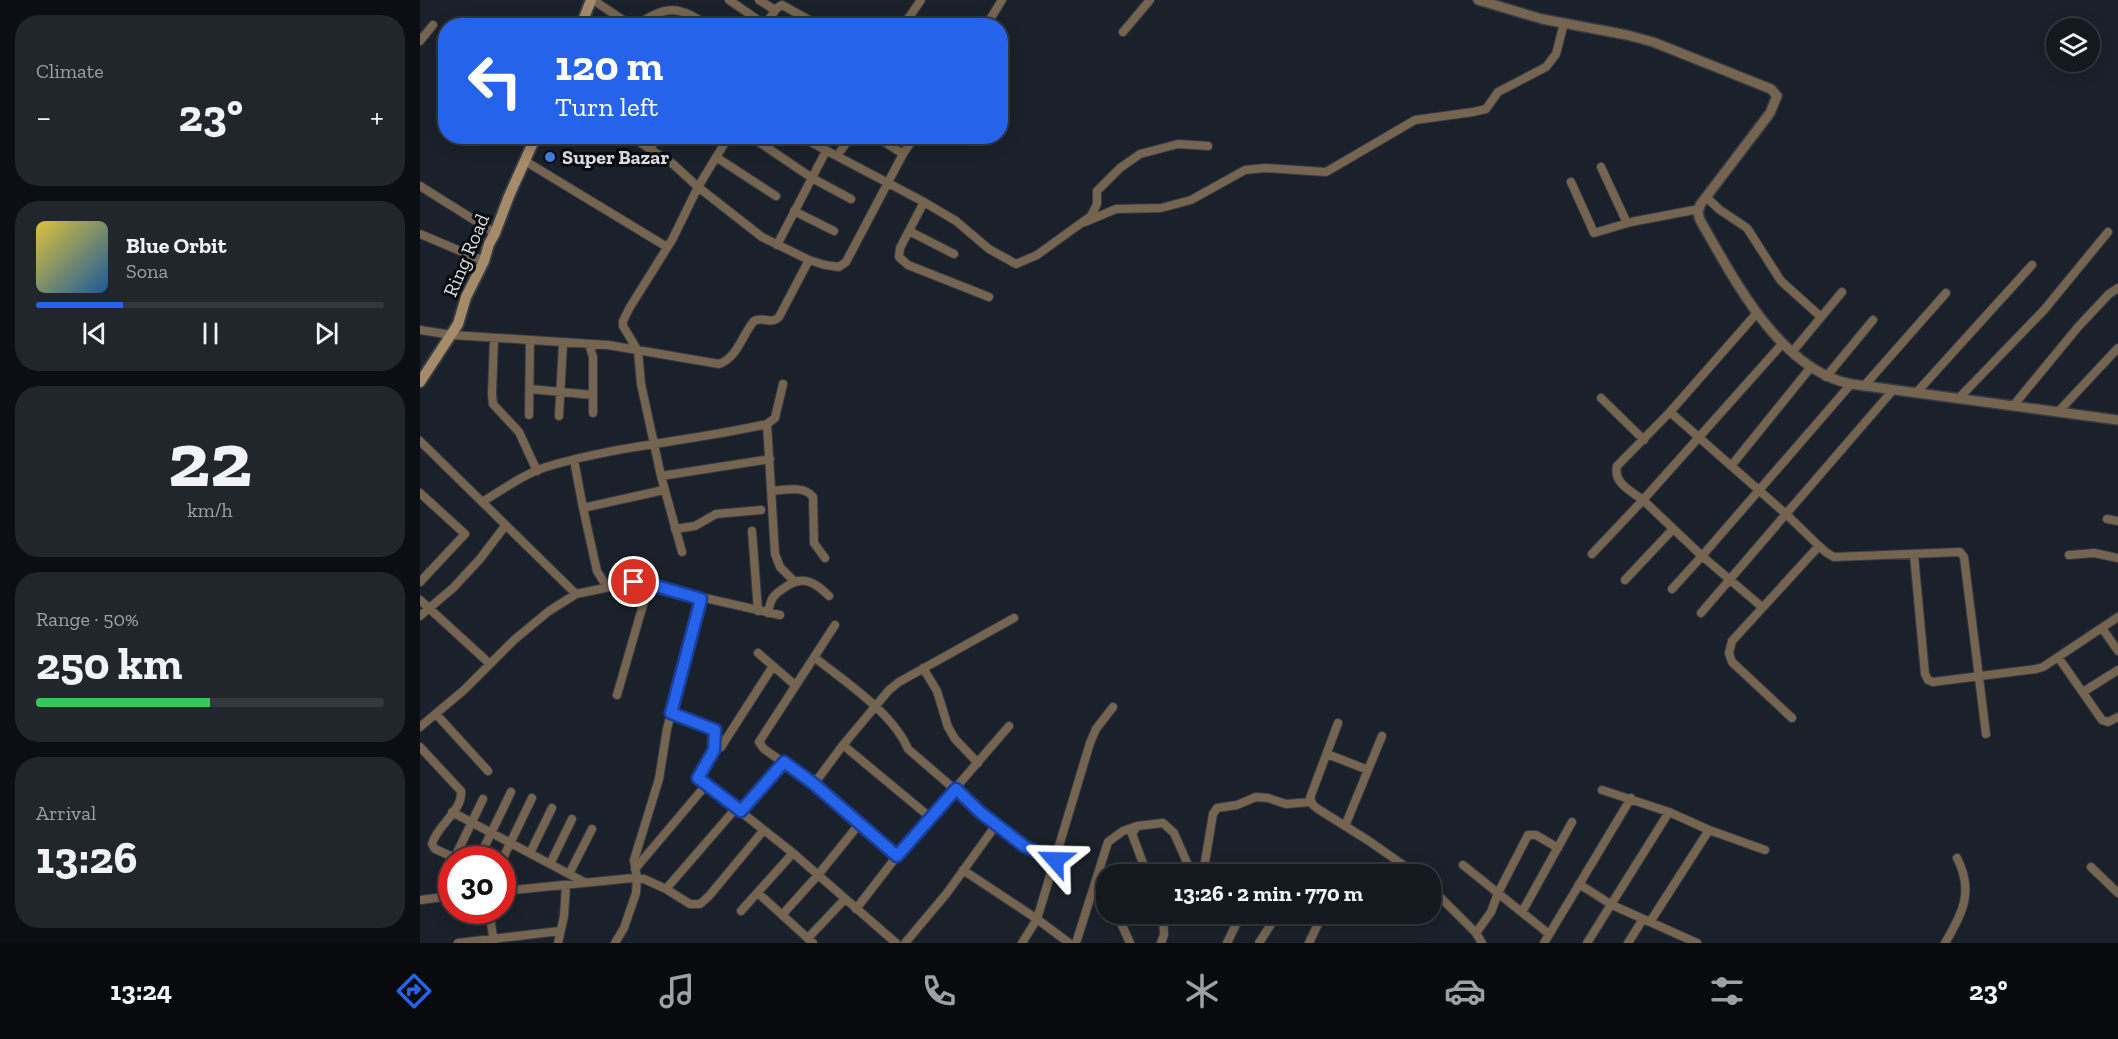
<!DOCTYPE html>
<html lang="en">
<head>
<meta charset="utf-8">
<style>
	:root { --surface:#141920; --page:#21262d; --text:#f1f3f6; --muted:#9da0a5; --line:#33383e; --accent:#2563eb }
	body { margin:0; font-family:"Zilla Slab",serif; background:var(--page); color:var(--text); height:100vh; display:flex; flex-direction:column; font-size:22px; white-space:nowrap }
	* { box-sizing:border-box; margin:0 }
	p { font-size:20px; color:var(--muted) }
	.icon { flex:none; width:33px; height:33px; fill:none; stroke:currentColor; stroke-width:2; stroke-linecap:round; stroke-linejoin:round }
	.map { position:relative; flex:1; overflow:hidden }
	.panel { display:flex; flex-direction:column; gap:15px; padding:15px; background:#0b0e12; width:420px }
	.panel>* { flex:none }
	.hud { position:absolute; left:18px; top:18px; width:570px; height:126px; border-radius:24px; box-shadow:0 3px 15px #0003,0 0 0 2px var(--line); background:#2563eb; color:#fff; overflow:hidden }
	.buttons { position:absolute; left:1626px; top:18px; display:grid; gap:12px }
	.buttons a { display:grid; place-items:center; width:54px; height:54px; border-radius:50%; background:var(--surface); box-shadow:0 3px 15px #0003,0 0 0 2px var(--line); font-size:30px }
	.speed { position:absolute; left:18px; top:846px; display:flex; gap:12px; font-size:30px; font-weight:700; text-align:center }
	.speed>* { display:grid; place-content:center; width:78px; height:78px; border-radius:50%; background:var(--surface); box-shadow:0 3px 15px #0003,0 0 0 2px var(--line); line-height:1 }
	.speed .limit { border:9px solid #d22; background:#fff; color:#111 }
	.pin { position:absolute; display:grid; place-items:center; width:51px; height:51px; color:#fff; margin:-26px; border:3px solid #fff; border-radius:50%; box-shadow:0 2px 6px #0007 }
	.me { position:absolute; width:66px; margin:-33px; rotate:295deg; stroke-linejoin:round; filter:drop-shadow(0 0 4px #0008) }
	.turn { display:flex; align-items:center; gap:21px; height:126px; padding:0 18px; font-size:27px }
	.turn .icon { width:78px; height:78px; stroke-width:2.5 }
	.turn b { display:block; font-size:42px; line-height:51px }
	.big { font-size:45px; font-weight:800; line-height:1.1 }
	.panel .tile { flex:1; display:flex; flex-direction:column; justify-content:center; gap:9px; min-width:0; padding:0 21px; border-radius:24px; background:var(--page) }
	.panel .dial { align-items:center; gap:0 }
	.dial b { font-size:78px; line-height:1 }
	.song { display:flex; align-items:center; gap:18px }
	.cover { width:72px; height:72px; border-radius:9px; background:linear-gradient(135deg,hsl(50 70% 55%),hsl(210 70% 35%)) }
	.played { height:6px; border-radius:3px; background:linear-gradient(90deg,var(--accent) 25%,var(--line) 25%) }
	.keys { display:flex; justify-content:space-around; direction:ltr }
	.heat { display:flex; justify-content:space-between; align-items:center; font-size:33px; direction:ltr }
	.charge { height:9px; border-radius:4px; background:linear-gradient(90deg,#34c759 50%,var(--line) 0) }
	.trip { position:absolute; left:676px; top:864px; width:345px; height:60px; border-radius:24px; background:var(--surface); box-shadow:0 3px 15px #0003,0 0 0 2px var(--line); font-weight:800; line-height:60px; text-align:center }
	.dock { display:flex; height:96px; justify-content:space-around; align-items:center; background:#080a0d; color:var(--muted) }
	.dock .icon { width:42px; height:42px }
	.dock .active { color:var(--accent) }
	.dock b { font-size:27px; color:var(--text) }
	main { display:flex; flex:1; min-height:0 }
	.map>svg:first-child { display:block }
</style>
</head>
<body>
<main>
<section class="panel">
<div class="tile"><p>Climate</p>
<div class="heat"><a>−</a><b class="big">23°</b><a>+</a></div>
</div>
<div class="tile">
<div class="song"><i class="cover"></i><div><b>Blue Orbit</b><p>Sona</p></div></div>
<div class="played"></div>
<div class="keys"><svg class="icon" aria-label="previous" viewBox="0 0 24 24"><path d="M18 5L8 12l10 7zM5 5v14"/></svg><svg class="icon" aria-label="pause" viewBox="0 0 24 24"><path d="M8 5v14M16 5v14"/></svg><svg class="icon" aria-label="next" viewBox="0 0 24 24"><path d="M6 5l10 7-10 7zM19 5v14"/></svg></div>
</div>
<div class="tile dial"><b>22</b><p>km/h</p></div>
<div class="tile"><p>Range · 50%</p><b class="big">250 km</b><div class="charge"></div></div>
<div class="tile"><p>Arrival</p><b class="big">13:26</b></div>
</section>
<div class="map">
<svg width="1698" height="943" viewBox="0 0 1698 943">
	<rect width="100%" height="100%" fill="#1b212a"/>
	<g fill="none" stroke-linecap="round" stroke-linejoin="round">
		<g stroke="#363b44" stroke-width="10">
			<path id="minor" d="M173,0L212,26
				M309,0L347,26
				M339,0L355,10
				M216,26C245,4 261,6 288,26
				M344,26L357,8L362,5L391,21
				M483,26L501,0
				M566,26L582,0
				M703,32L730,0
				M0,41L13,25
				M210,136L253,164L278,187L342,237L389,260L405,265L419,267L426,262L483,154L495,136
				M330,136L392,178L431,199
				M379,136L504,202L536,221L569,249L596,264L617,255L671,216L677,204V191L700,168L720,154L758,144L788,146
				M455,136L483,154
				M230,149L238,136
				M417,156L431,136
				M296,157L356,196
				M105,161L247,247
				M1181,167L1207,223
				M1151,182L1174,233L1211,222L1279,209
				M0,186L75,233
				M1286,197L1300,210L1327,228L1361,281L1401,317
				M504,202L480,248L479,257L488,265L569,297
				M374,211L414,231
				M665,222L696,209L741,208L771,200L825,170L845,168L906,172L995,120L1053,112L1066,109L1078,92L1126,67L1136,54L1144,23
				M489,231L534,254
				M0,234L64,261
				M357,245L406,151
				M1336,314L1250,412L1366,514L1473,390
				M0,330L32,335L188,345L299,364C318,357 322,335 334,321C343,316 351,325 359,317L389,260
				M74,338L72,394L73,404L99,432L117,471
				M1363,343L1223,500L1282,556L1431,384
				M169,344L173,357V413
				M1373,351L1422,292
				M1406,377L1453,320
				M1444,386L1526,293
				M110,389L173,395
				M1496,393L1612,265
				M1181,398L1224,440
				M1538,399L1624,310L1688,232
				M1593,406L1658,327L1689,294L1698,288
				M1638,412L1698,348
				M109,415L110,340
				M139,416L143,343
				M347,424L355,554L360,567L374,581
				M0,441L156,594
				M154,460L163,508L244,490
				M1311,466L1391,367
				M241,476L350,459
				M351,491C365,490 384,485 393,497L394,543L405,558
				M0,493L45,534L0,582
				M62,502C82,490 104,474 126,467C198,445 274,441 347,424L355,418L363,384
				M163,508L177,571L187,587
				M1687,519L1698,521
				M255,529L275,526L296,514L341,510
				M332,531L338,611
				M1399,546L1407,553L1414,557L1540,552L1544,557L1566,734
				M262,552L241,476L221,384L218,351L203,326V321L210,307L252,240L278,187L309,136
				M1172,554L1223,500C1211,491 1193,483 1197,466L1250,412
				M1494,555L1505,674L1508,680L1513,682L1616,669L1623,667L1698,617
				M1649,555L1674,553L1698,558
				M1205,580L1253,529
				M1252,589L1282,556L1342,607
				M0,600L70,664
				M348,613C351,597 353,595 367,586C384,575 396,583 409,596
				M1281,613L1366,514L1399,546L1312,641L1309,653L1312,662L1372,718
				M0,616L33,588L60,559L85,526
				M1682,628L1698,651
				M338,653L375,685
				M394,657C424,681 473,713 488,749L576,825L605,846L635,860
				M1638,657L1682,720L1688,722L1698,717
				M503,668L517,691L528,727L535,739L558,763
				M1663,692L1698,670
				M197,695L229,584
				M251,713L295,730L294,750L278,778L373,853L476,943
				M16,714L68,771
				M918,723L890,798L893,805L898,809L949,841L996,874
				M0,727L44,690L94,640L129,611L156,594L214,582L360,615
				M423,745L469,690L479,682L594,618
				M0,747L41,791C43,811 17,825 12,844L15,849L40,860
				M301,747L353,666
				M907,754L948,770
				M394,784L344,749L339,742L415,625
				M1182,790L1249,812L1289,830L1345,850
				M321,811L364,762
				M32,812L164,882
				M925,826L962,736
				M110,853L132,808
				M477,856L394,784L423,745L511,818
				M35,857L63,799
				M58,860L91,792
				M82,860L112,798
				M130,864L152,819
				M1043,865L1129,934
				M1671,867L1698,893
				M215,869L286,785
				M543,870L617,919L649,943
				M149,874L172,829
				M678,874L687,893
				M727,874L712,834L717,826L743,823L754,833L772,874
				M783,874L793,814L797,808L817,805L836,797L848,798L866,804L891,802
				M1159,884L1192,905L1277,943
				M1011,888L1056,933L1062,943
				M246,889L317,807
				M82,891L213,878L224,879L246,889L270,904H280L289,896L343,831
				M338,893L393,943
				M0,900L32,896
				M436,909L477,856L589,726
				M69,910L74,943
				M321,911L373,853
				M1102,912L1152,822
				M697,914L710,943
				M362,915L398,875L440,823
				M1230,922L1289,830
				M1056,933L1071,912L1078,893L1108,835H1116L1138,848
				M388,938L424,900
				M38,943L140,931
				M138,943L144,916L146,885
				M195,943L204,928L216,893L217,878L214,860L239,779L247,729L281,599
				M485,943L527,893L576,825
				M602,943L617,919L670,743L676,729L693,707
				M656,943L688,842L703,831L717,826
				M741,943L744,935L743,914
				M807,943L821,914
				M839,943L855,918
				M889,943L898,924
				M1124,943L1211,798
				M1167,943L1249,812
				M1208,943L1223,919
				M1525,943C1543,913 1554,891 1537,858"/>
		</g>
		<g stroke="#363b44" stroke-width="12">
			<path id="tertiary" d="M1058,0L1122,19L1207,35L1233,42L1351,89L1357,96L1350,113L1280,205L1278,213L1280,220C1314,279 1359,369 1431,384L1698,420"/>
		</g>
		<g stroke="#363b44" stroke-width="14">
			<path id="secondary" d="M161,26L171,0
				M0,382L38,324L46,297L64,261L69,244L75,233L89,196L116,136"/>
		</g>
		<use href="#minor" stroke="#756450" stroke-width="8"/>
		<use href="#tertiary" stroke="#756450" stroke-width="9"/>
		<use href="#secondary" stroke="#a68b6a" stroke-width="10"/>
	</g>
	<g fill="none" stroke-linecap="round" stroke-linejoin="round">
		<g stroke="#184099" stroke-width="15">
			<path id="route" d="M214,582L229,584L281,599L251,713L295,730L294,750L278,778L321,811L364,762L394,784L477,856L536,789L560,812L604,846L635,860"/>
		</g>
		<use href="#route" stroke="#2563eb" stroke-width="10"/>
	</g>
	<circle fill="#3f7fe0" stroke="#080b0f" stroke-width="2" cx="130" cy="157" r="6"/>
	<g text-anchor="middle" stroke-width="6" stroke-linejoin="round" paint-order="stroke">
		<g font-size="20" font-weight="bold" fill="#dadee4" stroke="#080b0f" text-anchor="start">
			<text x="142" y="164">Super Bazar</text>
		</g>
		<g font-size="20" fill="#dadee4" stroke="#080b0f">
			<text transform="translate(46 255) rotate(-67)" y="7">Ring Road</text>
		</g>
	</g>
</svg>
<div class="buttons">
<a><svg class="icon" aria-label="layers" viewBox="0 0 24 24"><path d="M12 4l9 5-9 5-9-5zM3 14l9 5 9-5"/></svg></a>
</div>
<div class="speed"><div class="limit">30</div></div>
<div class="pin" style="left:214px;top:582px;background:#d93025"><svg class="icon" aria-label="arrive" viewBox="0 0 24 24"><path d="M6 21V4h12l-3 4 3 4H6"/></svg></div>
<svg class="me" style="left:635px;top:860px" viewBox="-20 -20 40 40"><path d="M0-17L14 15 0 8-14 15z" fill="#2563eb" stroke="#fff" stroke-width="4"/></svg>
<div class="trip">13:26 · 2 min · 770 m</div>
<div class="hud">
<div class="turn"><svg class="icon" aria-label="left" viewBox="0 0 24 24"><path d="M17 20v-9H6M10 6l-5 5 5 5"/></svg><div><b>120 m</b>Turn left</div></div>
</div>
</div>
</main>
<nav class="dock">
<b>13:24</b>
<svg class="icon active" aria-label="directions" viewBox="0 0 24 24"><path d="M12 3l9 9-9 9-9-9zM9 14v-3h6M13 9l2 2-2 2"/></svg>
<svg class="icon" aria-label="music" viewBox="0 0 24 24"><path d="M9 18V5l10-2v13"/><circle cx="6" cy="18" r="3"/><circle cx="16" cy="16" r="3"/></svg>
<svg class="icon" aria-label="phone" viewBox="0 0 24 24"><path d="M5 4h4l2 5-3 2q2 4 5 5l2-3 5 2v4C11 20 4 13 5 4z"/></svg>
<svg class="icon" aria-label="climate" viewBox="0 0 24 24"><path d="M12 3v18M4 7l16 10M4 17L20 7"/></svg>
<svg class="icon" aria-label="car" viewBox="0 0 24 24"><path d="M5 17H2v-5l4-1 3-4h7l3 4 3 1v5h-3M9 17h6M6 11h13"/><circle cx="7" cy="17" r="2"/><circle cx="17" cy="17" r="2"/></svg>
<svg class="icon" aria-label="filters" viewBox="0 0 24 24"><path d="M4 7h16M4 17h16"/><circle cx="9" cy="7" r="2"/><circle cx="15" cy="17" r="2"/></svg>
<b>23°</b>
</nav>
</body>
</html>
